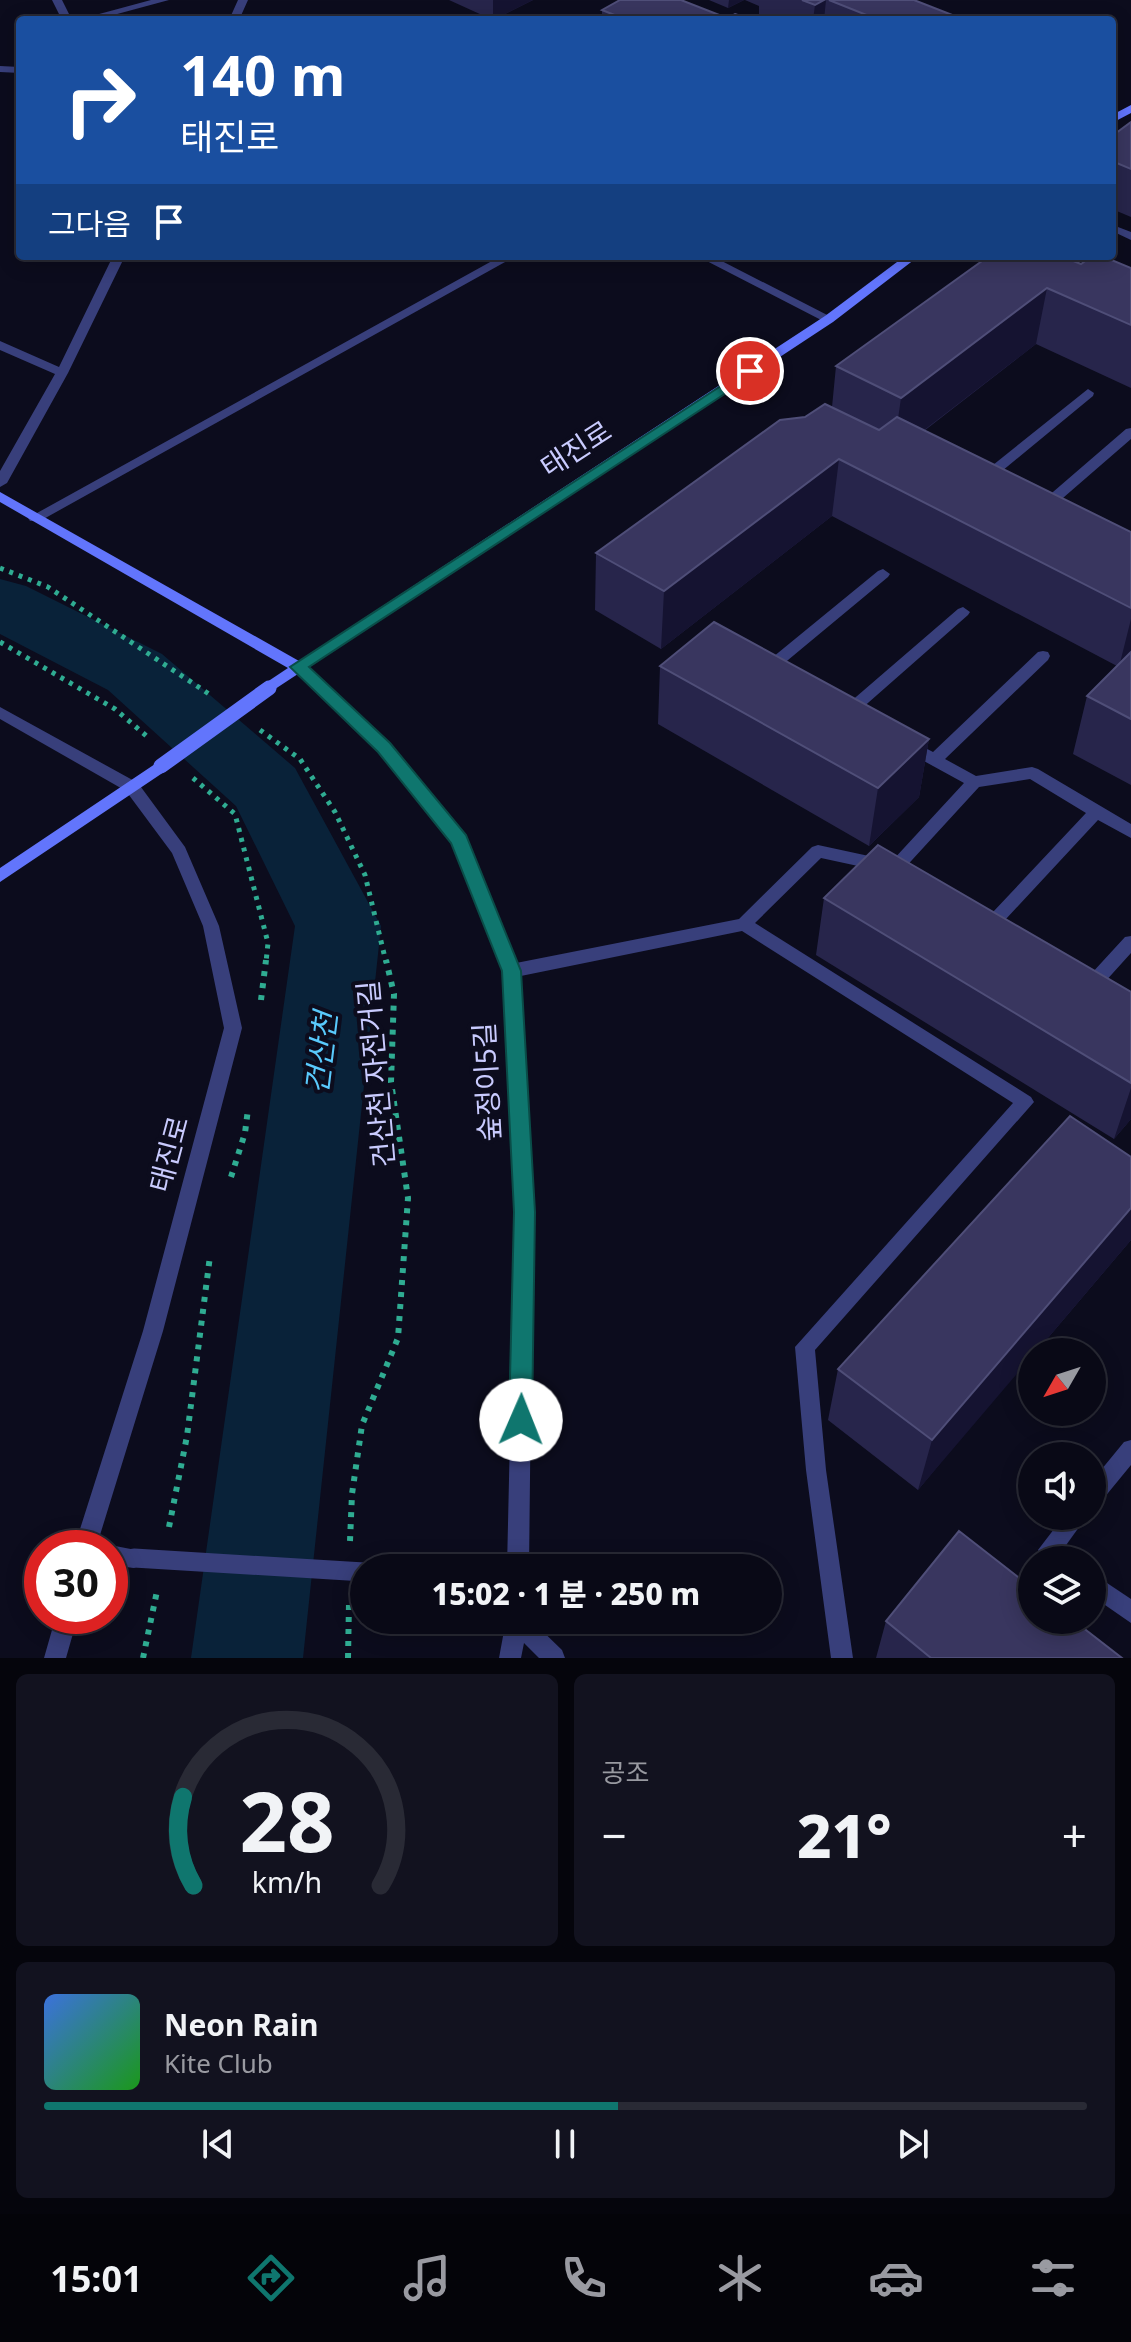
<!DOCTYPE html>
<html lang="ko">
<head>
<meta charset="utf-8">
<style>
	:root { --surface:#090916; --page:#12121f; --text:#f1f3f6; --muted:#999aa1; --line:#292a35; --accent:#0f766e }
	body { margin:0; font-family:"Noto Sans","Noto Sans KR",sans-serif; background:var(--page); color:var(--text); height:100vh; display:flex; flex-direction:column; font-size:30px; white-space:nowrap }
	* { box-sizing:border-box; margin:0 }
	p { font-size:26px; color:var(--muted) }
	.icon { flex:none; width:44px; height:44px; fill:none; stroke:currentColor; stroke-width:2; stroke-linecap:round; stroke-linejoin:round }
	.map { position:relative; height:1658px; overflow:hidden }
	.details { display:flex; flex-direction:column; gap:16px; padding:16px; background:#05050c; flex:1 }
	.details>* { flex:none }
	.guide { position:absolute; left:16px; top:16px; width:1100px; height:244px; border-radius:8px; box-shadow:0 4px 20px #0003,0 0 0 2px var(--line); background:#1a4fa0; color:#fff; overflow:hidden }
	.needle { width:52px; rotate:231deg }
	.buttons { position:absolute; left:1018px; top:1338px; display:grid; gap:16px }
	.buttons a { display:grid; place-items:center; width:88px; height:88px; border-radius:50%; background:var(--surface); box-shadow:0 4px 20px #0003,0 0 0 2px var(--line); font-size:40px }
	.speed { position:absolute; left:24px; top:1530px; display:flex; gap:16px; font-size:40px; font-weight:700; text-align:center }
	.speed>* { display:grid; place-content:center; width:104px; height:104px; border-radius:50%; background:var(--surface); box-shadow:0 4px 20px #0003,0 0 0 2px var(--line); line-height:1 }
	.speed .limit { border:12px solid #d22; background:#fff; color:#111 }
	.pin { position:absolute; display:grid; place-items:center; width:68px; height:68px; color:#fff; margin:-34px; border:4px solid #fff; border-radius:50%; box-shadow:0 2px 8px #0007 }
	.me { position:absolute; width:88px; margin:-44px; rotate:1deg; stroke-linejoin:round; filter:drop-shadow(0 0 6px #0008) }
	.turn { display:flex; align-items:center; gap:28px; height:168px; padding:0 32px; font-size:36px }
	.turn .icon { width:104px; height:104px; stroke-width:2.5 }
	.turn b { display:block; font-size:56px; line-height:68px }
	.then { display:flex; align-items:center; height:76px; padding:0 32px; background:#0003; gap:16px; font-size:30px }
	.big { font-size:60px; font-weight:800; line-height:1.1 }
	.details .widget { flex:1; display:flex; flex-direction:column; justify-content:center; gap:12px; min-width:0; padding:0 28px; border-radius:12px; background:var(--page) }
	.details .dial { align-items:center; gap:0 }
	.dial svg { height:208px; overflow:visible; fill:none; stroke:var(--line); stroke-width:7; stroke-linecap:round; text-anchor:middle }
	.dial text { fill:var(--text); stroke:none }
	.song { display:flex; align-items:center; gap:24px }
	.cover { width:96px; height:96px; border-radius:12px; background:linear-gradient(135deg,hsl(220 70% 55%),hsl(120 70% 35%)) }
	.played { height:8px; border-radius:4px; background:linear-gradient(90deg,var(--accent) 55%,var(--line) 55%) }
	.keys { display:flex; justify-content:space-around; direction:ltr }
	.heat { display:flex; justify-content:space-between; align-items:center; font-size:44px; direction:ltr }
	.details .tiles { flex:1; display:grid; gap:16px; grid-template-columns:1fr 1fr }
	.widget:last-child { grid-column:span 2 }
	.trip { position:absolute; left:350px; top:1554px; width:432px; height:80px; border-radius:40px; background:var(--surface); box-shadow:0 4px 20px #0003,0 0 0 2px var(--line); font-weight:800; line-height:80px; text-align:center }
	.tab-bar { display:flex; height:128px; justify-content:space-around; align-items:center; background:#040409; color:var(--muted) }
	.tab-bar .icon { width:56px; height:56px }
	.tab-bar .current { color:var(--accent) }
	.tab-bar b { font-size:36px; color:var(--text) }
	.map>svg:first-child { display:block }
</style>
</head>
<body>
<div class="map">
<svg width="1131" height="1658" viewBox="0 0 1131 1658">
	<rect width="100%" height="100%" fill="#0c0c1d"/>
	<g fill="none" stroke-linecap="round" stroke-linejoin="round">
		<path fill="#092239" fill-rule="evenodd" d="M0,579L26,586L162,654L295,768L381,926L303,1658H191L295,926L236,806L108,690L0,634Z"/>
		<path stroke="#2fac92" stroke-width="5" stroke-dasharray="4 6" stroke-linecap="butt" d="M0,568L48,587L209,694
			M0,642L115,709L150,739
			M260,730L300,759L335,812L365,875L386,962
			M193,778L235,814L268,943L266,962"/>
		<path stroke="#2fac92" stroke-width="6" stroke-dasharray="5 7" stroke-linecap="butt" d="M261,1000L266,960
			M231,1177L245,1133L248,1109
			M169,1527L187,1436L210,1256
			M350,1541L352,1494L362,1425L398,1338L408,1198L391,1082L394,994L386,960
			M143,1658L157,1591
			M348,1658L349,1603"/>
		<path fill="#383f7b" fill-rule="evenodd" d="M52,0H62L72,20H62Z
			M151,0H169L95,20H77Z
			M1118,227L1131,232V240L1112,231Z
			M1088,389L1094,393L1093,396L1002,471L1009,475V481H999L988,475V469Z
			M1131,428V439L1056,504H1046L1044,501L1046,498L1126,429Z
			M883,569L890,574L888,577L776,670L775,676C768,678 763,676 760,670L762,666L878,571Z
			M963,607L970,612L968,615L852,717H842L839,713L842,709L958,609Z
			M1043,651L1048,652L1050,656L1048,660L945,759L976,776L1032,767L1038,769L1131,824V838L1098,820L1005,920H993L991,916L993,912L1086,813L1030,779L979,787L901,872L895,874L821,858L755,923L1031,1097L1034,1102L815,1350L826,1470L853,1658H831L806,1470L795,1347L1013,1103L742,931L511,978L505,976L503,971L505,966L511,964L739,919L812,847L818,845L892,861L964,783L902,749L899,745L902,741H912L933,752L1038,652Z
			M1131,936V953L1103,984H1091L1088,979L1091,974L1125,937Z
			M1131,1440V1465L1099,1504L1092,1507V1481L1124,1442Z
			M1064,1516H1087L1064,1548L1073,1560H1045L1038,1550Z
			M1092,1573L1131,1599V1623L1092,1596Z"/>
		<path fill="#383f7b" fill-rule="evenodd" d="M238,0H248L239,20H229Z
			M0,66L20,67V73L0,72Z
			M113,256H125L68,373L7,483L0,487V471L55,374L0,350V341L59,367Z
			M501,256H516L40,521H30L28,518Z
			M697,256H712L835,319L829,323L825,322Z
			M298,662L303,663L389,743L465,836L519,971L533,1212L529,1568H507L515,1212L503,971L452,842L379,751L293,671L291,667L293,663Z
			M0,707L138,783L185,847L219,926L242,1028L163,1331L96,1548H74L143,1331L224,1028L203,926L172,853L126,791L0,719Z
			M110,1545L141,1551L145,1558L141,1565L134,1568L110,1565V1548H102Z
			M56,1616H78L66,1658H44Z
			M506,1620H531L562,1650L565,1658H539L524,1643L521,1658H499Z"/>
		<path fill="#6275fc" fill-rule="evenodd" d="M1131,105V113L1112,123V115Z
			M905,256H919L833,322L269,693L261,688L264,684L288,668L0,502V492L299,661L825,316Z
			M161,760L167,762L169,766L167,770L0,882V868Z"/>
		<path stroke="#383f7b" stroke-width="19" d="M134,1558L364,1572"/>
		<path stroke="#6275fc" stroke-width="15" d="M161,766L269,688"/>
	</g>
	<path fill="#27254b" d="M449,0H533L493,20Z
		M709,0H744L728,8Z
		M745,0H914L965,20H767L759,17V6Z
		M602,10L727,18L751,20H602Z
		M1131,122V217L1112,209V136Z
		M1081,264L1131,268V388L1036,344L924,431L1131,532V785L1073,754L1087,696L1117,666L832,516L661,649L595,610L596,553L805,417L832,407L836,366Z
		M660,666L929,739L919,797L869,846L658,724Z
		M824,898L1131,992V1119L1114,1139L816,955Z
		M1131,1157V1240L1036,1352H1032L918,1490L828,1420L838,1369Z
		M886,1621L1122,1658H876Z"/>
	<path fill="#151331" d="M493,0H533L493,20Z
		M729,0H744L728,8Z
		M824,0H826L824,20H813L815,5Z
		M1047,288L1036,344L893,454L901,398Z
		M839,459L832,516L661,649L664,591Z
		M1131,619V656L1119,667Z
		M929,739L919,797L869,846L878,788Z
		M1131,1088V1119L1114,1139Z
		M1131,1208V1240L1036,1352H1032V1356L918,1490L932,1440Z"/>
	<path fill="#39365f" stroke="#4f4e78" stroke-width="2" d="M620,0H681L727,18L724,20H627L602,10Z
		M802,0H824L815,5Z
		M829,0H914L965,20H879Z
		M735,14L751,20H724Z
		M1131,122V169L1112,161V136Z
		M989,256H1061L1081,264L1092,256H1102L1131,268V325L1047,288L901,398L836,366Z
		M825,404L879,430L897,417L1131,532V608L839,459L664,591L596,553L780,420L805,417Z
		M714,622L929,739L878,788L660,666Z
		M1131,652V719L1087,696Z
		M878,845L1131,992V1083L824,898Z
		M1070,1116L1131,1157V1208L932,1440L838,1369Z
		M959,1531L1032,1588V1620H1073L1122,1658H931L886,1621Z"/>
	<path fill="#0f766e" stroke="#0a4d48" stroke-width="2" d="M750,367L757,371L755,374L309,667L390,743L466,835L521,971L535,1212L532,1420L529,1427L521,1430L513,1427L509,1420L514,1212L502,971L451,843L378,752L290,667Z"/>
	<g text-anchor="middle" stroke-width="8" stroke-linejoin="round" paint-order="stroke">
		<g font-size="28" fill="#c9cbfe" stroke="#0c0c1d">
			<text transform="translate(576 449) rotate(-33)" y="10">태진로</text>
			<text transform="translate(376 1074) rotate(-95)" y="10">건산천 자전거길</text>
			<text transform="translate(487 1082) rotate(-93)" y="10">숲정이5길</text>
			<text transform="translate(169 1154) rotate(-75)" y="10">태진로</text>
		</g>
		<g font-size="30" font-style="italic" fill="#59c9fc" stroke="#0c0c1d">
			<text transform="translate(322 1053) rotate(-83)" y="10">건산천</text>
		</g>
	</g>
</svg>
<div class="buttons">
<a><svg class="needle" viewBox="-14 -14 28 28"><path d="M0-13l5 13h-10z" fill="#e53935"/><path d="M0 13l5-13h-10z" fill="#999aa1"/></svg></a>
<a><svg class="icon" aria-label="sound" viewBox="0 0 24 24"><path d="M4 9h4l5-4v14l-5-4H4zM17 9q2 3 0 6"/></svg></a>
<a><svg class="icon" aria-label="layers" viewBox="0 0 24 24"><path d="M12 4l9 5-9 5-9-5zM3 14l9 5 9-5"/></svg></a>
</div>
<div class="speed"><div class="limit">30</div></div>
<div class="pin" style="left:750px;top:371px;background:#d93025"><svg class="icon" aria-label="arrive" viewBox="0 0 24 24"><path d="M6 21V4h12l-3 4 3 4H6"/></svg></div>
<svg class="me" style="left:521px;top:1420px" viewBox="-20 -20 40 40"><circle r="19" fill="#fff"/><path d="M0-13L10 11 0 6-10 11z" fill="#0f766e"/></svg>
<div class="trip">15:02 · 1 분 · 250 m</div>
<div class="guide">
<div class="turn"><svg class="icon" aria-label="right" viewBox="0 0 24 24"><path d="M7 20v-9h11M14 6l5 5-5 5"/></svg><div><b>140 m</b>태진로</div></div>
<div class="then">그다음<svg class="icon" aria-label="arrive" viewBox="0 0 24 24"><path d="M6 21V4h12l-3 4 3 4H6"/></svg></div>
</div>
</div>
<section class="details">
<div class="tiles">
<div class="widget dial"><svg viewBox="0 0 100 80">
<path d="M14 69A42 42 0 1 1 86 69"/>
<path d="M14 69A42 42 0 0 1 10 35" stroke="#0f766e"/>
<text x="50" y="56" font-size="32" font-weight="700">28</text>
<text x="50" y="72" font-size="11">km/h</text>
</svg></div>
<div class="widget"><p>공조</p>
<div class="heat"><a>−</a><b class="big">21°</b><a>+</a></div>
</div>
<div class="widget">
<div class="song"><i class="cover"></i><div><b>Neon Rain</b><p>Kite Club</p></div></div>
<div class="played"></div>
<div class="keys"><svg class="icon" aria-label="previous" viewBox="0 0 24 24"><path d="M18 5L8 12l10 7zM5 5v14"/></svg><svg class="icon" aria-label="pause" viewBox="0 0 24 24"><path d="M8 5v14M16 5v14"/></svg><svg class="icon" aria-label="next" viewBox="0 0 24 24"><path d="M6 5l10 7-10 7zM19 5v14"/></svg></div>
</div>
</div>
</section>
<nav class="tab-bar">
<b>15:01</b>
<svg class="icon current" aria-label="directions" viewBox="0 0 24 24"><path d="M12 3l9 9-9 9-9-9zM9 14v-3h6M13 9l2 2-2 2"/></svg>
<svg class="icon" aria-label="music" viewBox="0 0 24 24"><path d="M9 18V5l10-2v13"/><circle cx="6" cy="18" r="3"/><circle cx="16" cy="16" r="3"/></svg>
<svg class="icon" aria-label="phone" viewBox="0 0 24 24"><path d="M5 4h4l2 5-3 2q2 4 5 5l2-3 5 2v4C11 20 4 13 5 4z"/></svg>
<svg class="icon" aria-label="climate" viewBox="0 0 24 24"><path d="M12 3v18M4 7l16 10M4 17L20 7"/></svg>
<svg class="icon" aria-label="car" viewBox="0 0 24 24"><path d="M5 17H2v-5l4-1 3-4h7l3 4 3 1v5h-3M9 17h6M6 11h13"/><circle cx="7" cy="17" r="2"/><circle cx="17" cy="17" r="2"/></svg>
<svg class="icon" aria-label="filters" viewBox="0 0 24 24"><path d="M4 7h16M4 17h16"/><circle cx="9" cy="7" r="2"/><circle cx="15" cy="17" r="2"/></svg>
</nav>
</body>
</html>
